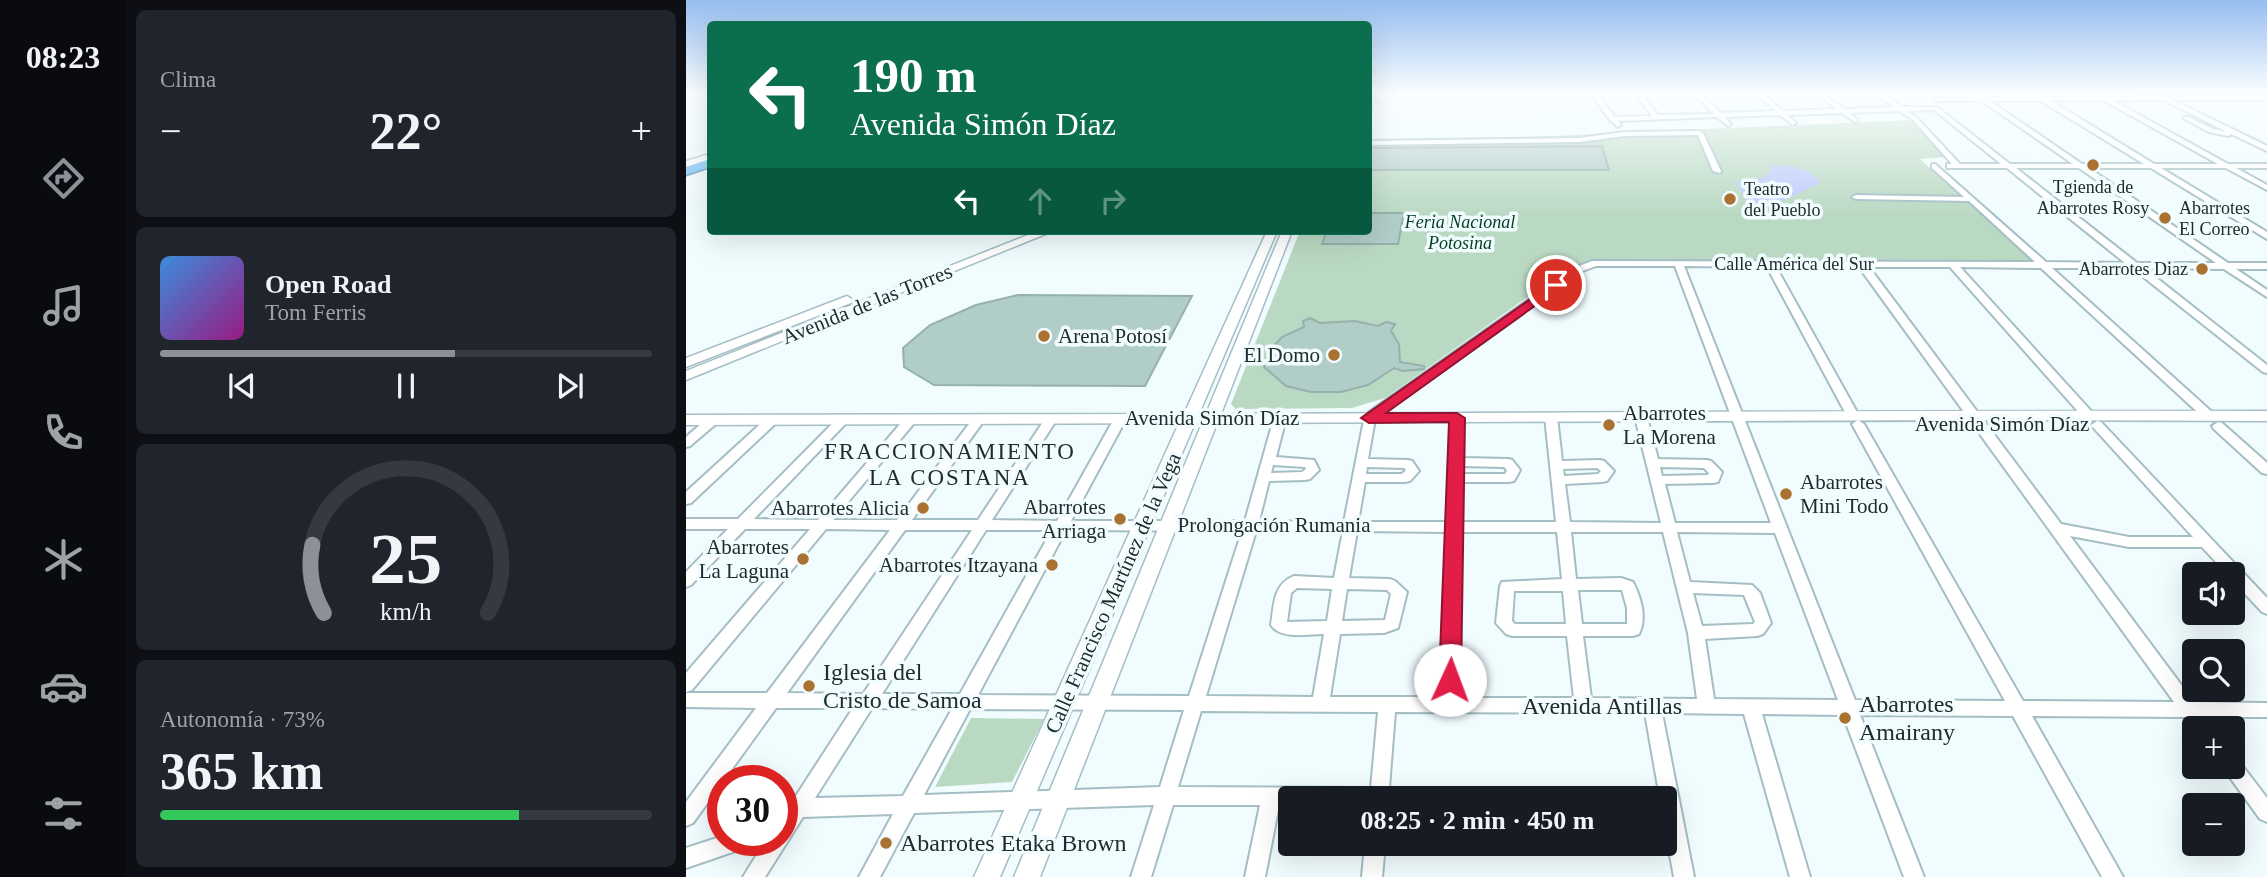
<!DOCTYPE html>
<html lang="es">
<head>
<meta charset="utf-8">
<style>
	:root { --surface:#171b24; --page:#20242c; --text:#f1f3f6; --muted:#9ea1a6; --line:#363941; --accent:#8c9099 }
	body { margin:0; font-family:"Times New Roman",serif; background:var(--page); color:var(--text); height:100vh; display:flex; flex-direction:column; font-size:26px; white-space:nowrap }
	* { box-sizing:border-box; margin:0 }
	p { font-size:23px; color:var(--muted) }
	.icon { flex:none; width:38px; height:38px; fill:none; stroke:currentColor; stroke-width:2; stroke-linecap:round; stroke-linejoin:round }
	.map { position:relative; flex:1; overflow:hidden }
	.details { display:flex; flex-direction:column; gap:10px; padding:10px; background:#0d0f14; width:560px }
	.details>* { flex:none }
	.guide { position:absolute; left:21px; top:21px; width:665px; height:214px; border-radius:7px; box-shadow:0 7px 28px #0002; background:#0b6e4f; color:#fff; overflow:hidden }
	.buttons { position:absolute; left:1496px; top:562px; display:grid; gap:14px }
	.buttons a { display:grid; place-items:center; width:63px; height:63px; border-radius:7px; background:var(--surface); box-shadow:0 7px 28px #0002; font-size:35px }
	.speed { position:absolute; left:21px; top:765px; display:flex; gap:14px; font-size:35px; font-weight:700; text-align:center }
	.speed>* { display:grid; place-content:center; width:91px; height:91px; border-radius:50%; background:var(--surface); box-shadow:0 7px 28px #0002; line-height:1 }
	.speed .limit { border:10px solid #d22; background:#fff; color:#111 }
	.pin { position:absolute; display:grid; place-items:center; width:60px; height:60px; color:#fff; margin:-30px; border:4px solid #fff; border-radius:50%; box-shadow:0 2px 7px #0007 }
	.me { position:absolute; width:77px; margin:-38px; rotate:2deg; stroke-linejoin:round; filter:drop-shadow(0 0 5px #0008) }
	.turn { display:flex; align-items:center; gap:24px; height:147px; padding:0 28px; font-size:32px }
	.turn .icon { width:91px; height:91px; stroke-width:2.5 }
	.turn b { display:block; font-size:49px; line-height:60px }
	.lanes { display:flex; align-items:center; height:66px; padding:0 28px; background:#0003; justify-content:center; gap:35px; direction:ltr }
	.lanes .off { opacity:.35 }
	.big { font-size:52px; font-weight:700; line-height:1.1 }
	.details .widget { flex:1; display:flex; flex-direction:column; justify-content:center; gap:10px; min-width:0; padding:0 24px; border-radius:10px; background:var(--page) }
	.details .dial { align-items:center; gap:0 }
	.dial svg { height:182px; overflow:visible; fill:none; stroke:var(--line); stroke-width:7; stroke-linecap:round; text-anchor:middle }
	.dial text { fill:var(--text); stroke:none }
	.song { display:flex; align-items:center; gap:21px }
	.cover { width:84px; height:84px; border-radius:10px; background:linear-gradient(135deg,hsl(210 70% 55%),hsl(310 70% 35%)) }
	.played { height:7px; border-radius:4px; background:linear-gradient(90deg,var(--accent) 60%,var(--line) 60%) }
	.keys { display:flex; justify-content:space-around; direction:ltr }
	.heat { display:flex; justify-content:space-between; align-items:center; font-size:38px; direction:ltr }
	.charge { height:10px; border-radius:5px; background:linear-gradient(90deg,#34c759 73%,var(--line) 0) }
	.trip { position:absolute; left:592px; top:786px; width:399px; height:70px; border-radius:7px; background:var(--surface); box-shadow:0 7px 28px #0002; font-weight:700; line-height:70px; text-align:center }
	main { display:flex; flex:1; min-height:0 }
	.tab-bar { display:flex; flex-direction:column; width:126px; justify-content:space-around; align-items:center; background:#090b0e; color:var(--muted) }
	.tab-bar .icon { width:49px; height:49px }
	.tab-bar .on { color:var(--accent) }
	.tab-bar b { font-size:32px; color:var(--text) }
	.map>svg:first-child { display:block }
</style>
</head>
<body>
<main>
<nav class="tab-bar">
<b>08:23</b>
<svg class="icon on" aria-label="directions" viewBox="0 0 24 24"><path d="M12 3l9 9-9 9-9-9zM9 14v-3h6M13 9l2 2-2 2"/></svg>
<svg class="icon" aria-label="music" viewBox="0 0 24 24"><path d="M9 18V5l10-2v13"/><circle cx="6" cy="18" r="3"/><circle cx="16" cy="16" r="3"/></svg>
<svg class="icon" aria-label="phone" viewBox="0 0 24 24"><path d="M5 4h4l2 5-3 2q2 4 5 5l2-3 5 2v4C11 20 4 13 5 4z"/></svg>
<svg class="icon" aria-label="climate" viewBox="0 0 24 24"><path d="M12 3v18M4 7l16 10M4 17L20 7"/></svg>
<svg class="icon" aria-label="car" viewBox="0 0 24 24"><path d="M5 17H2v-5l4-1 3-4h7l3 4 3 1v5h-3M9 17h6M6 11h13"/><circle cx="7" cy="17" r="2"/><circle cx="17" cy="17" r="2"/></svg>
<svg class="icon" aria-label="filters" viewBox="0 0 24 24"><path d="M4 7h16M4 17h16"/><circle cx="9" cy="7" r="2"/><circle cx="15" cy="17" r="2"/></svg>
</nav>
<section class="details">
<div class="widget"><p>Clima</p>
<div class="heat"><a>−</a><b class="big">22°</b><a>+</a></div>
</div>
<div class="widget">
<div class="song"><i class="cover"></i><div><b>Open Road</b><p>Tom Ferris</p></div></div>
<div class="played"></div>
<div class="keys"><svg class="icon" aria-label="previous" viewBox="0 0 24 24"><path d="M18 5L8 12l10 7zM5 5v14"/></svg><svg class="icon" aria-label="pause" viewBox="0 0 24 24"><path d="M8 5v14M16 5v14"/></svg><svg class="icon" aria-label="next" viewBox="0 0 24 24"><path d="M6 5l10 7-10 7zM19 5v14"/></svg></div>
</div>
<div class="widget dial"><svg viewBox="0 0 100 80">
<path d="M14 69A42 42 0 1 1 86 69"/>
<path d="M14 69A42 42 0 0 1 9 39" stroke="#8c9099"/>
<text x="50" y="56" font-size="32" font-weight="700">25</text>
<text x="50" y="72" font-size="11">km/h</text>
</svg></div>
<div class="widget"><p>Autonomía · 73%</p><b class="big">365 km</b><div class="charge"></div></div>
</section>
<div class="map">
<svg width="1581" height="877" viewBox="0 0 1581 877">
	<rect width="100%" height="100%" fill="#f1fcff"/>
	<path fill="#bad9c3" d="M1225,120L1260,157L1234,159L1350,263L888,264L699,398L666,408L550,409L545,404L614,231H682L683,144Z
		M285,718L358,719L326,782L249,787Z"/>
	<path fill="#bccbfa" d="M1084,165C1106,165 1120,167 1136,182L1076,211L1065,207L1049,181L1077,178L1086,170Z"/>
	<path fill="#b1cdc8" stroke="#96b1ac" stroke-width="2" d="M916,146L923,170H682V148Z
		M682,213H718L712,244H636L641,231H682Z
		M332,295L506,296L459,386L248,385L218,367L217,348L244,325L290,305Z
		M624,318L634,323L669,321L692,326L700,322L709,324L705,331L713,344L714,362L738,366V369L717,371L708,368L682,385L655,392H625L600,386L578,367L583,351L596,337L618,327L617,321Z"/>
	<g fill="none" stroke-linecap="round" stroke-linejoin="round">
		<g stroke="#a4bec4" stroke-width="4">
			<path id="street" d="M904,92H910L929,117L966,116L948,92H954L972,115L1028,114L1006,92H1013L1035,113L1090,111L1068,92H1075L1097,111L1151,109L1128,92H1135L1158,109L1208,107L1187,92H1194L1216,107H1251L1324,164H1387L1296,101H1249L1247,98L1290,97L1284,92H1291L1298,97L1581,96V100H1487L1581,146V151L1545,134L1542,136L1523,132L1497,118L1502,117L1527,129L1541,132L1482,102L1481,100H1426L1542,164H1581V168H1550L1581,185V190L1540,168H1475L1581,232V239L1465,168H1403L1542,263H1581V269H1550L1581,290V297L1538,269L1458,268L1581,365V373L1577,372L1446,268H1366L1527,413L1529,416L1527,419H1519L1355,268L1274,267L1405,411L1407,414L1405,417H1397L1264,267H1183L1375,524L1443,537H1507L1405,425L1411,421L1415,422L1581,598V614L1576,612L1547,581V574H1541L1516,547H1443L1384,536L1508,702L1581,703V717H1519L1526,728H1508V730L1499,717L1346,716L1437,877H1416L1327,716L1174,715L1238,877H1218L1157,715L1076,714L1124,877H1104L1058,714L976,713L1008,877H988L978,823V798H974L959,713L709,712L703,788L834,789L841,792L843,798H604V805H593L579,877H559L574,805H487L465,877H445L468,805L228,813L194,877H173L207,814L117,817L79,877H57L80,840H96V807L106,802L167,708H90L7,823L0,826V802L70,708L0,707V693H81L204,530L140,529L6,690L0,692V673L124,529H59L5,585L0,587V572L42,529H0V519H52L153,417L157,416L163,420L68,519L132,520L221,416H229L231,419L229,422L147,520H211L289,416L293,415L299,419L226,520H292L361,416L365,415L371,419L306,520L371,521L428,419L434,415L440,419L385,521H559L588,418L594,414L600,418L590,457L628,460L633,470L624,479L619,480L583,481L573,521L658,522L679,415L888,268L906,261L1349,262L1283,201L1170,199L1166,197L1170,195L1278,197L1246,168V164H1249L1360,262L1439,263L1321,168H1261V164H1266L1227,120L1213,111L1163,113L1172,120L1169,122L1156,113L1102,115L1110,123L1107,125L1094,115L1039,117L1045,124L1042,126L1031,117L932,121L935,125L932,127L924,120ZM1364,100H1417L1532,164H1468ZM1304,101H1355L1458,164H1396ZM1248,110L1315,164H1274L1231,118L1221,111ZM1330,168H1393L1530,263H1451ZM910,266H989L1085,523H989L979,484L1027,483L1032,482L1036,472L1025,461L1021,460L972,459L961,417L955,413L949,417L975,523L884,522L879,484L916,482L921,481L928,471L918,461L914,460L876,461L871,417L865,413L859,417L870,522H775L776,482H823L828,481L834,470L826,460L822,459L776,458L777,418L771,414L765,418L761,522H672L679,482H719L724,481L733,471L726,461L722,460L682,459L689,419L894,272ZM998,266L1081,267L1160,414L1166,418L1172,414L1090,267H1173L1488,702L1337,701L1178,424L1172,420L1166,424L1319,701L1169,700ZM587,465L619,467L620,469L616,472L585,473ZM776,466L818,467L821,470L819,474H776ZM681,467L718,468L720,470L716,474H680ZM974,467L1018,468L1023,473L1022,475L976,476ZM911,468L915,471L912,474L878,476L877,469ZM219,530H286L177,694L101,693ZM300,530H366L274,694H196ZM380,530L556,531L503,696L292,695ZM570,531H657L648,578L608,576C587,584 588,606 585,625C595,640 622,634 638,634L627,697L520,696ZM671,531L761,532L755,697H644L654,634L698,633L712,628L721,592L709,581L704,579L663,578ZM775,532H871L876,579L816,582L814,586L810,623L820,634L826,636H881L888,698H772ZM885,532H977L1002,633L1011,699L905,698L897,636H947L953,634C961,618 955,598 947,582L935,578L890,579ZM991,532L1089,533L1152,700L1028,699L1019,639L1071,636L1077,634L1085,623L1074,593L1066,585L1004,582ZM611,588L646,589L641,621L601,622L605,593ZM661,589L701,590L705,594L699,620L656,621ZM892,590H936L941,608V624H896ZM828,591H877L880,624H829L826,621ZM1007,593L1058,595L1069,622L1067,624L1016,626ZM186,708L266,709L217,796L129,798ZM284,709L498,710L474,787L238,795ZM515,711L692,712L685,788L492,787Z
				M1014,131L1017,133L1035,171L1034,173L1027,171L1012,135L939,136L893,142L682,145V141L893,138L939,132Z
				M27,416L33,420L31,423L4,446L0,447V437L23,417Z
				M86,416L92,420L90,423L5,503L0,504V492L82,417Z
				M1532,422L1536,423L1581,463V474L1576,473L1528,429L1526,426Z
				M1547,758L1552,760L1581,798V822L1574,819L1540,772L1537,766H1547Z
				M37,836V840H64L61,847L0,868V848Z
				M679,844H699L696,877H676Z"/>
		</g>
		<g stroke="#a4bec4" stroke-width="3">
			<path id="secondary" d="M0,92H24V95L0,96Z
				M702,92H713L682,105V100Z
				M24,154V160L0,167V161Z
				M352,231H367L0,380V371Z
				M581,231H591L513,414H520L596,231H606L535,414C884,413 1232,410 1581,411V421C1231,419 881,422 531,423L354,877H328L516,423H509L314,877H288L493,423L0,425V415L498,414Z
				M161,296L167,300L165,303L0,367V358Z"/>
		</g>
		<g stroke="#518bb3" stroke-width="3">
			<path id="highway" d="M24,159V167L0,175V167Z"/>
		</g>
		<use href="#street" fill="#fff" fill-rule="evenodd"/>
		<use href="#secondary" fill="#fff" fill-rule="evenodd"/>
		<use href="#highway" fill="#6bbefb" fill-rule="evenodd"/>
	</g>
	<linearGradient id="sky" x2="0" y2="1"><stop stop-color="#96bdef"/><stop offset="0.43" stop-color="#f9feff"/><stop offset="1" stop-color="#f9feff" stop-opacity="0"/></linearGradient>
	<rect width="1581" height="215" fill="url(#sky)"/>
	<path fill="#e11d48" stroke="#92132f" stroke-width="2" d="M870,281L875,282V287L700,413H771L779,418L775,680L772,686L764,689L756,686L753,680L763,422L683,423L675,418Z"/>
	<g fill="#aa7130" stroke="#f1fcff" stroke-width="2.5">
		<circle cx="1407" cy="165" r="7"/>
		<circle cx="1044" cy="199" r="7"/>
		<circle cx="1479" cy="218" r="7"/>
		<circle cx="1516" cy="269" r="7"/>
		<circle cx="358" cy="336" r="7"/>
		<circle cx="648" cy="355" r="7"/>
		<circle cx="923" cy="425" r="7"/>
		<circle cx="1100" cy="494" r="7"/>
		<circle cx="237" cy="508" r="7"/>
		<circle cx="434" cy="519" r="7"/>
		<circle cx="117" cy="559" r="7"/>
		<circle cx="366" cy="565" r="7"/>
		<circle cx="123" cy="686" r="7"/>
		<circle cx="1159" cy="718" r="7"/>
		<circle cx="200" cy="843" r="7"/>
	</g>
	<g text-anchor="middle" stroke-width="7" stroke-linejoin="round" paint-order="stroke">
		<g font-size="18" fill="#212b2e" stroke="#f1fcff" text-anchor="start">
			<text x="1407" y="193" text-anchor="middle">Tgienda de<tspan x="1407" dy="21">Abarrotes Rosy</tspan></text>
			<text x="1058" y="195">Teatro<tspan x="1058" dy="21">del Pueblo</tspan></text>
			<text x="1493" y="214">Abarrotes<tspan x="1493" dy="21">El Correo</tspan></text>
			<text x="1502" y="275" text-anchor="end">Abarrotes Diaz</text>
		</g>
		<g font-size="18" font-style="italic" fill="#013e1f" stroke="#f1fcff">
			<text x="774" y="228">Feria Nacional<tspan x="774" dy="21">Potosina</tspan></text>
		</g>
		<g font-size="18" fill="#212b2e" stroke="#f1fcff">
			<text x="1108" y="270">Calle América del Sur</text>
		</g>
		<g font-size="21" fill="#212b2e" stroke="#f1fcff">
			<text transform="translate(181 304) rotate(-22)" y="7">Avenida de las Torres</text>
			<text x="526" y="425">Avenida Simón Díaz</text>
			<text x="1316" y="431">Avenida Simón Díaz</text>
			<text x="588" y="532">Prolongación Rumania</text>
			<text transform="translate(427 593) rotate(-66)" y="7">Calle Francisco Martínez de la Vega</text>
		</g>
		<g font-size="21" fill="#212b2e" stroke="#f1fcff" text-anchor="end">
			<text x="372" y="343" text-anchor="start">Arena Potosí</text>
			<text x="634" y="362">El Domo</text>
			<text x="937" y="420" text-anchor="start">Abarrotes<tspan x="937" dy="24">La Morena</tspan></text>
			<text x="1114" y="489" text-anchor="start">Abarrotes<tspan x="1114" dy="24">Mini Todo</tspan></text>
			<text x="420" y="514">Abarrotes<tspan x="420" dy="24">Arriaga</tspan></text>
			<text x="223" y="515">Abarrotes Alicia</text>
			<text x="103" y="554">Abarrotes<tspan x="103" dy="24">La Laguna</tspan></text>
			<text x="352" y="572">Abarrotes Itzayana</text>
		</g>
		<g font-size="23" letter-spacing="2" fill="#212b2e" stroke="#f1fcff">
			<text x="264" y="459">FRACCIONAMIENTO<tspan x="264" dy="26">LA COSTANA</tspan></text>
		</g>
		<g font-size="24" fill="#212b2e" stroke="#f1fcff" text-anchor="start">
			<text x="137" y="680">Iglesia del<tspan x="137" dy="28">Cristo de Samoa</tspan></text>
			<text x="1173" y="712">Abarrotes<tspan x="1173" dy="28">Amairany</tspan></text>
			<text x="214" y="851">Abarrotes Etaka Brown</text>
		</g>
		<g font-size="24" fill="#212b2e" stroke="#f1fcff">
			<text x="916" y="714">Avenida Antillas</text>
		</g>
	</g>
</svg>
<div class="buttons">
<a><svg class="icon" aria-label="sound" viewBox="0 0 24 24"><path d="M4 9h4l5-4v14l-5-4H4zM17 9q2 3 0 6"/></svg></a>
<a><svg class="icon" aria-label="search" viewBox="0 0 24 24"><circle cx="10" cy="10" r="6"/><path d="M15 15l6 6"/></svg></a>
<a>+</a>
<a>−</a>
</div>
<div class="speed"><div class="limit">30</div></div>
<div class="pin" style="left:870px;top:285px;background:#d93025"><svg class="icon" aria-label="arrive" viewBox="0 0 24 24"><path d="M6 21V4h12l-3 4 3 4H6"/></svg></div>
<svg class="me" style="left:764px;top:680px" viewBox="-20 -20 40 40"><circle r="19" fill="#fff"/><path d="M0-13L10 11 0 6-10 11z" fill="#e11d48"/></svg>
<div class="trip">08:25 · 2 min · 450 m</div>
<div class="guide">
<div class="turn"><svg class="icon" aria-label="left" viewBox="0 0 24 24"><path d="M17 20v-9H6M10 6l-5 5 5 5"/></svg><div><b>190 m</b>Avenida Simón Díaz</div></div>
<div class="lanes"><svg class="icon" aria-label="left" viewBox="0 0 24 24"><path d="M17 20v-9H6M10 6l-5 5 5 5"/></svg><svg class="icon off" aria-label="ahead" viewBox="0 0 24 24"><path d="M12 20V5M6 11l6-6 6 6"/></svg><svg class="icon off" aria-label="right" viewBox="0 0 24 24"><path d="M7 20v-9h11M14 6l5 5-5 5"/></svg></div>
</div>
</div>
</main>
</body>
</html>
